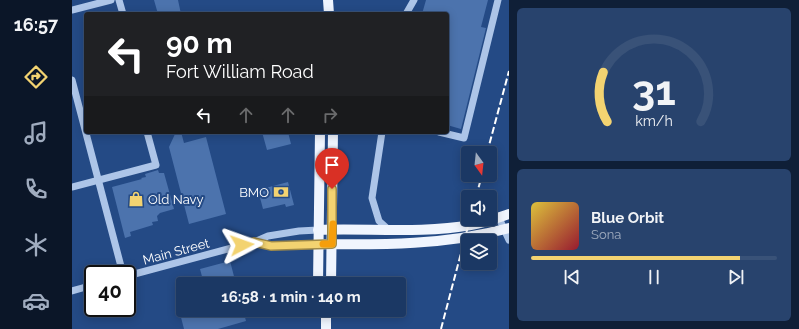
<!DOCTYPE html>
<html lang="en">
<head>
<meta charset="utf-8">
<style>
	:root { --surface:#1b3864; --page:#28436d; --text:#f1f3f6; --muted:#a0acbf; --line:#395278; --accent:#f3d371 }
	body { margin:0; font-family:Raleway,sans-serif; background:var(--page); color:var(--text); height:100vh; display:flex; flex-direction:column; font-size:15px; white-space:nowrap }
	* { box-sizing:border-box; margin:0 }
	p { font-size:13px; color:var(--muted) }
	.icon { flex:none; width:22px; height:22px; fill:none; stroke:currentColor; stroke-width:2; stroke-linecap:round; stroke-linejoin:round }
	.map { position:relative; flex:1; overflow:hidden }
	.drawer { display:flex; flex-direction:column; gap:8px; padding:8px; background:#0f1f37; width:290px }
	.drawer>* { flex:none }
	.hud { position:absolute; left:12px; top:12px; width:365px; height:122px; border-radius:4px; box-shadow:0 2px 10px #0003,0 0 0 1px var(--line); background:#202124; color:#fff; overflow:hidden }
	.needle { width:26px; rotate:165deg }
	.tools { position:absolute; left:389px; top:146px; display:grid; gap:8px }
	.tools a { display:grid; place-items:center; width:36px; height:36px; border-radius:4px; background:var(--surface); box-shadow:0 2px 10px #0003,0 0 0 1px var(--line); font-size:20px }
	.speed { position:absolute; left:12px; top:265px; display:flex; gap:8px; font-size:20px; font-weight:700; text-align:center }
	.speed>* { display:grid; place-content:center; width:52px; height:52px; border-radius:50%; background:var(--surface); box-shadow:0 2px 10px #0003,0 0 0 1px var(--line); line-height:1 }
	.speed .limit { border:2px solid #111; border-radius:6px; background:#fff; color:#111 }
	.pin { position:absolute; display:grid; place-items:center; width:34px; height:34px; color:#fff; margin:-41px -17px; border-radius:50% 50% 50% 0; rotate:-45deg; box-shadow:0 0 4px #0007 }
	.pin .icon { rotate:45deg }
	.me { position:absolute; width:44px; margin:-22px; rotate:86deg; stroke-linejoin:round; filter:drop-shadow(0 0 3px #0008) }
	.turn { display:flex; align-items:center; gap:14px; height:84px; padding:0 16px; font-size:18px }
	.turn .icon { width:52px; height:52px; stroke-width:2.5 }
	.turn b { display:block; font-size:28px; line-height:34px }
	.lanes { display:flex; align-items:center; height:38px; padding:0 16px; background:#0003; justify-content:center; gap:20px; direction:ltr }
	.lanes .off { opacity:.35 }
	.drawer .widget { flex:1; display:flex; flex-direction:column; justify-content:center; gap:6px; min-width:0; padding:0 14px; border-radius:6px; background:var(--page) }
	.drawer .dial { align-items:center; gap:0 }
	.dial svg { height:104px; overflow:visible; fill:none; stroke:var(--line); stroke-width:7; stroke-linecap:round; text-anchor:middle }
	.dial text { fill:var(--text); stroke:none }
	.song { display:flex; align-items:center; gap:12px }
	.cover { width:48px; height:48px; border-radius:6px; background:linear-gradient(135deg,hsl(50 70% 55%),hsl(350 70% 35%)) }
	.played { height:4px; border-radius:2px; background:linear-gradient(90deg,var(--accent) 85%,var(--line) 85%) }
	.keys { display:flex; justify-content:space-around; direction:ltr }
	.trip { position:absolute; left:104px; top:277px; width:230px; height:40px; border-radius:4px; background:var(--surface); box-shadow:0 2px 10px #0003,0 0 0 1px var(--line); font-weight:700; line-height:40px; text-align:center }
	main { display:flex; flex:1; min-height:0 }
	.dock { display:flex; flex-direction:column; width:72px; justify-content:space-around; align-items:center; background:#0b1628; color:var(--muted) }
	.dock .icon { width:28px; height:28px }
	.dock .active { color:var(--accent) }
	.dock b { font-size:18px; color:var(--text) }
	.map>svg:first-child { display:block }
</style>
</head>
<body>
<main>
<nav class="dock">
<b>16:57</b>
<svg class="icon active" aria-label="directions" viewBox="0 0 24 24"><path d="M12 3l9 9-9 9-9-9zM9 14v-3h6M13 9l2 2-2 2"/></svg>
<svg class="icon" aria-label="music" viewBox="0 0 24 24"><path d="M9 18V5l10-2v13"/><circle cx="6" cy="18" r="3"/><circle cx="16" cy="16" r="3"/></svg>
<svg class="icon" aria-label="phone" viewBox="0 0 24 24"><path d="M5 4h4l2 5-3 2q2 4 5 5l2-3 5 2v4C11 20 4 13 5 4z"/></svg>
<svg class="icon" aria-label="climate" viewBox="0 0 24 24"><path d="M12 3v18M4 7l16 10M4 17L20 7"/></svg>
<svg class="icon" aria-label="car" viewBox="0 0 24 24"><path d="M5 17H2v-5l4-1 3-4h7l3 4 3 1v5h-3M9 17h6M6 11h13"/><circle cx="7" cy="17" r="2"/><circle cx="17" cy="17" r="2"/></svg>
</nav>
<div class="map">
<svg width="437" height="329" viewBox="0 0 437 329">
	<rect width="100%" height="100%" fill="#244a85"/>
	<path fill="#4c73ad" d="M82,0H106L109,14H86Z
		M354,0H416L409,27L414,28L389,129L375,125V14H350Z
		M109,132L112,143L134,137L154,214L117,224L97,147L103,134Z
		M190,132H216L219,144L195,150Z
		M86,170L87,173H92L102,209L88,213L85,216L86,221L80,222L81,225L58,232L59,236L53,238L40,187L70,179L69,178L74,177L73,174Z
		M216,182L222,205L214,207L213,204L191,209L186,190Z
		M158,261L164,284H132L128,269Z
		M111,292V310H171L174,321L146,329H112L103,294Z"/>
	<g fill="none" stroke-linecap="round" stroke-linejoin="round">
		<path stroke="#adc5e8" stroke-width="7" d="M47,0L51,14
			M0,10L39,0
			M334,14L342,0
			M0,80L51,274
			M310,132L300,198L307,221L317,230
			M367,132L392,138L426,0
			M0,187L84,165L75,132
			M427,218L437,240
			M182,242L199,246L246,244
			M55,276L182,242L196,236L227,231L246,230
			M0,291L21,285"/>
		<path stroke="#f0f5fe" stroke-width="10" d="M256,0L257,14
			M246,230C297,228 349,234 399,225C412,223 425,218 437,214
			M246,244C311,245 374,245 437,228
			M246,284L248,132
			M259,284L261,132
			M254,329V310"/>
		<path stroke="#fff" stroke-width="2" stroke-dasharray="7 3" stroke-linecap="butt" d="M415,153L437,71
			M404,197L410,175
			M369,329L398,219"/>
	</g>
	<g fill="none" stroke-linecap="round" stroke-linejoin="round">
		<g stroke="#9e8949" stroke-width="10">
			<path id="route" d="M170,245L182,242L199,246L260,244V189"/>
		</g>
		<use href="#route" stroke="#f3d371" stroke-width="7"/>
		<path stroke="#f59e0b" stroke-width="7" d="M251,244H260L261,224"/>
	</g>
	<defs>
		<g id="bank-bare" transform="scale(1.2)"><path d="M-6-4H6V4H-6ZM0-2.3a2.3 2.3 0 1 0 0 4.6a2.3 2.3 0 1 0 0-4.6Z" fill="#f3d371" stroke="#244a85" stroke-width="2.5" paint-order="stroke"/></g>
		<g id="shop-bare" transform="scale(1.2)"><path d="M-5-2.5h2.3a2.7 3.5 0 0 1 5.4 0H5L5.5 6h-11ZM-1.5-2.5h3a1.5 2.3 0 0 0-3 0Z" fill="#f3d371" stroke="#244a85" stroke-width="2.5" paint-order="stroke"/></g>
	</defs>
	<g fill-rule="evenodd">
		<use href="#bank-bare" x="209" y="192"/>
		<use href="#shop-bare" x="64" y="199"/>
	</g>
	<g text-anchor="middle" stroke-width="4" stroke-linejoin="round" paint-order="stroke">
		<g font-size="13" fill="#fff" stroke="#244a85" text-anchor="end">
			<text x="197" y="197">BMO</text>
			<text x="76" y="204" text-anchor="start">Old Navy</text>
		</g>
		<g font-size="13" fill="#fff" stroke="#244a85">
			<text transform="translate(104 251) rotate(-15)" y="5">Main Street</text>
		</g>
	</g>
</svg>
<div class="tools">
<a><svg class="needle" viewBox="-14 -14 28 28"><path d="M0-13l5 13h-10z" fill="#e53935"/><path d="M0 13l5-13h-10z" fill="#a0acbf"/></svg></a>
<a><svg class="icon" aria-label="sound" viewBox="0 0 24 24"><path d="M4 9h4l5-4v14l-5-4H4zM17 9q2 3 0 6"/></svg></a>
<a><svg class="icon" aria-label="layers" viewBox="0 0 24 24"><path d="M12 4l9 5-9 5-9-5zM3 14l9 5 9-5"/></svg></a>
</div>
<div class="speed"><div class="limit">40</div></div>
<div class="pin" style="left:260px;top:189px;background:#d93025"><svg class="icon" aria-label="arrive" viewBox="0 0 24 24"><path d="M6 21V4h12l-3 4 3 4H6"/></svg></div>
<svg class="me" style="left:170px;top:245px" viewBox="-20 -20 40 40"><path d="M0-17L14 15 0 8-14 15z" fill="#f3d371" stroke="#fff" stroke-width="4"/></svg>
<div class="trip">16:58 · 1 min · 140 m</div>
<div class="hud">
<div class="turn"><svg class="icon" aria-label="left" viewBox="0 0 24 24"><path d="M17 20v-9H6M10 6l-5 5 5 5"/></svg><div><b>90 m</b>Fort William Road</div></div>
<div class="lanes"><svg class="icon" aria-label="left" viewBox="0 0 24 24"><path d="M17 20v-9H6M10 6l-5 5 5 5"/></svg><svg class="icon off" aria-label="ahead" viewBox="0 0 24 24"><path d="M12 20V5M6 11l6-6 6 6"/></svg><svg class="icon off" aria-label="ahead" viewBox="0 0 24 24"><path d="M12 20V5M6 11l6-6 6 6"/></svg><svg class="icon off" aria-label="right" viewBox="0 0 24 24"><path d="M7 20v-9h11M14 6l5 5-5 5"/></svg></div>
</div>
</div>
<section class="drawer">
<div class="widget dial"><svg viewBox="0 0 100 80">
<path d="M14 69A42 42 0 1 1 86 69"/>
<path d="M14 69A42 42 0 0 1 11 31" stroke="#f3d371"/>
<text x="50" y="56" font-size="32" font-weight="700">31</text>
<text x="50" y="72" font-size="11">km/h</text>
</svg></div>
<div class="widget">
<div class="song"><i class="cover"></i><div><b>Blue Orbit</b><p>Sona</p></div></div>
<div class="played"></div>
<div class="keys"><svg class="icon" aria-label="previous" viewBox="0 0 24 24"><path d="M18 5L8 12l10 7zM5 5v14"/></svg><svg class="icon" aria-label="pause" viewBox="0 0 24 24"><path d="M8 5v14M16 5v14"/></svg><svg class="icon" aria-label="next" viewBox="0 0 24 24"><path d="M6 5l10 7-10 7zM19 5v14"/></svg></div>
</div>
</section>
</main>
</body>
</html>
